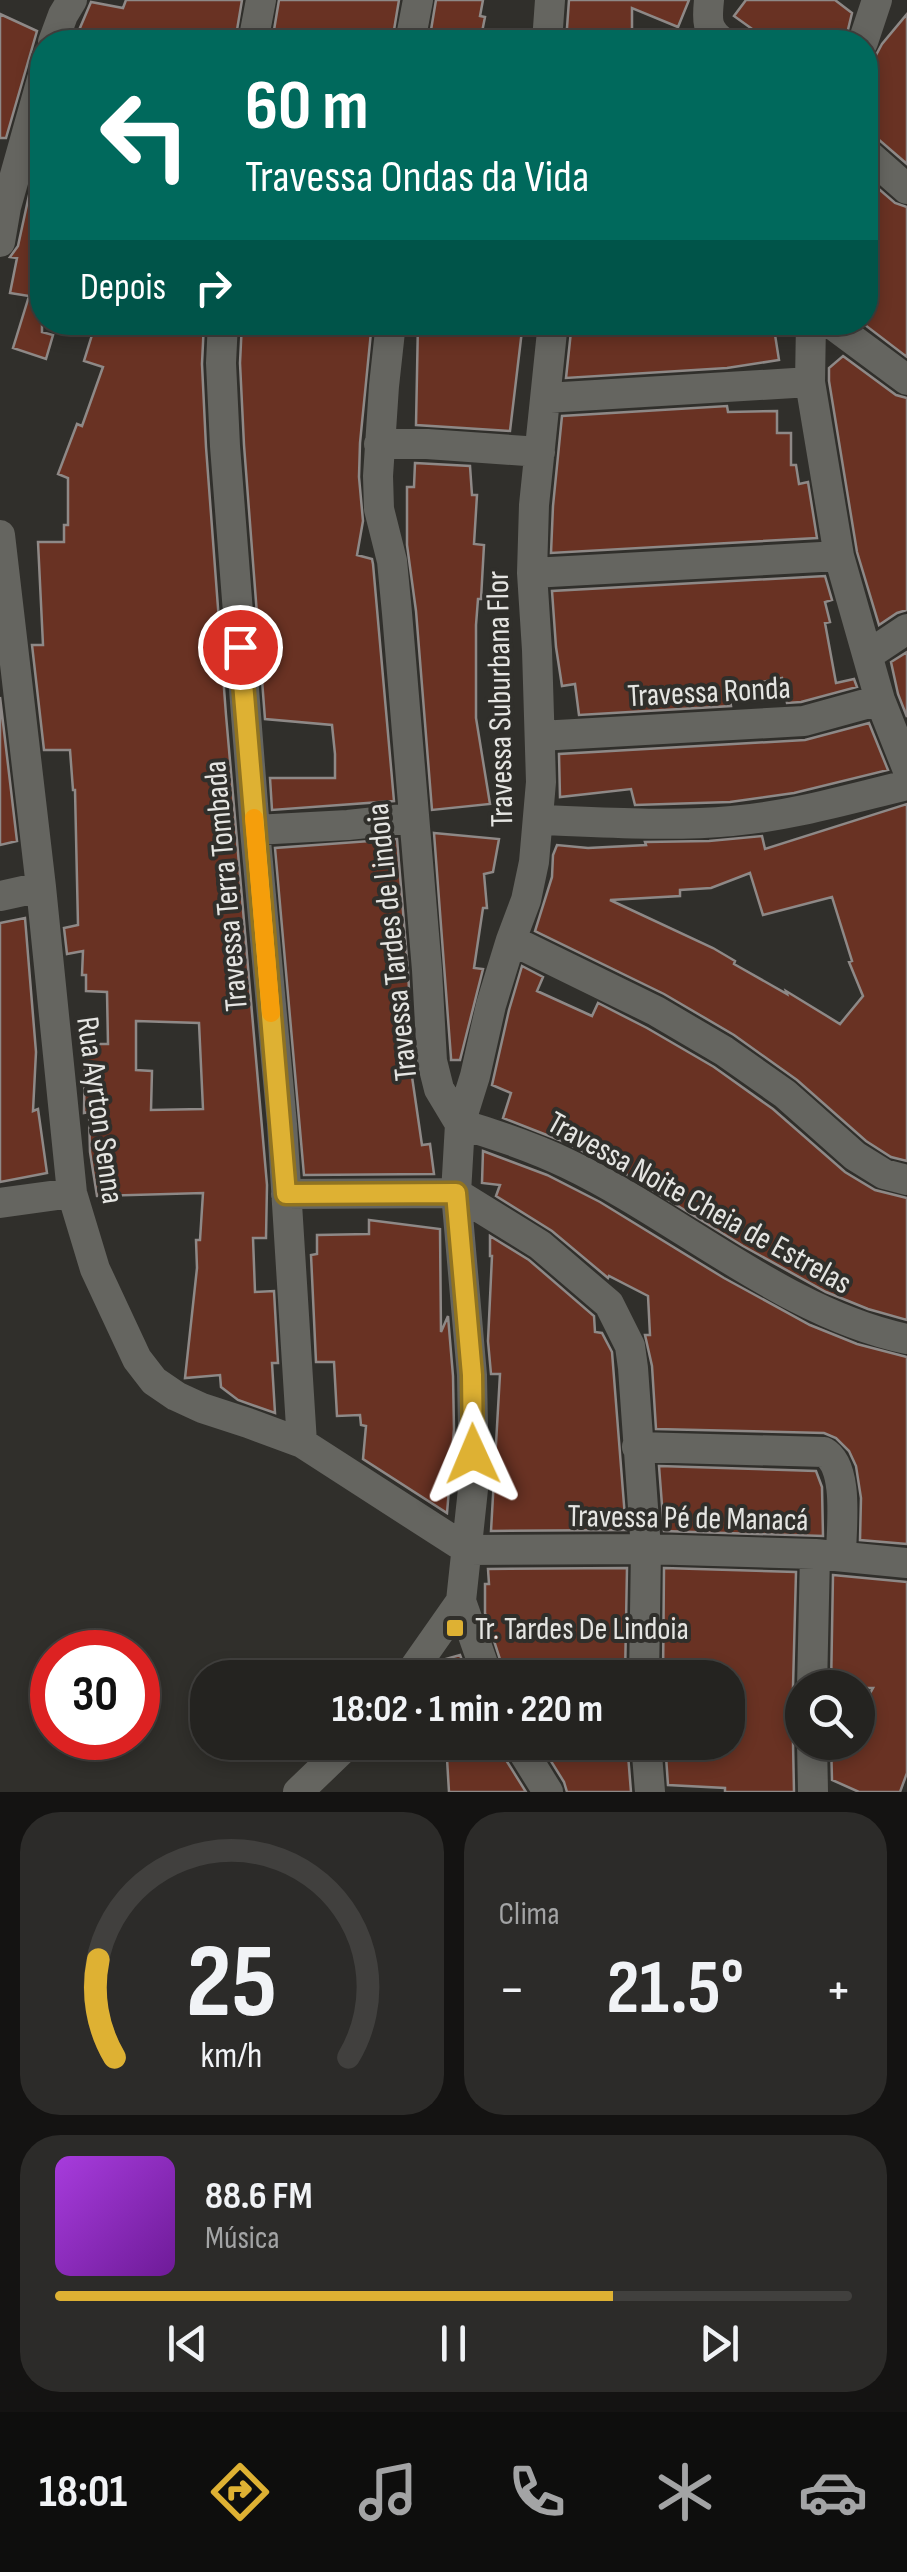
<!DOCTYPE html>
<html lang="pt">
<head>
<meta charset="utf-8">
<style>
	:root { --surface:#242320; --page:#2c2b29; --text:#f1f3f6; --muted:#a3a4a5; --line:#41403e; --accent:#deb133 }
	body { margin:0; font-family:"Sofia Sans Condensed",sans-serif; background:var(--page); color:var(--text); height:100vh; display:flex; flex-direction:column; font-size:38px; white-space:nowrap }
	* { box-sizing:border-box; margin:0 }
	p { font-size:32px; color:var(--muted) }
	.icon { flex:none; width:55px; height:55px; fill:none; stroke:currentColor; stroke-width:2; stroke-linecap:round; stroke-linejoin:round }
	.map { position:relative; height:1792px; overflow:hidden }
	.panel { display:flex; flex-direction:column; gap:20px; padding:20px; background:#141312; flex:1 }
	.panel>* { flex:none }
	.banner { position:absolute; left:30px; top:30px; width:848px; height:305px; border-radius:40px; box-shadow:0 5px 15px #0003,0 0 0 2px var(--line); background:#00695c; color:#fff; overflow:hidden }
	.tools { position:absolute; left:785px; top:1670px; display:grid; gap:20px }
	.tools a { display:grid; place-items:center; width:90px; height:90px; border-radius:50%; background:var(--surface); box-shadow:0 5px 15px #0003,0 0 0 2px var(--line); font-size:50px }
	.speed { position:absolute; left:30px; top:1630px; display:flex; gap:20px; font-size:50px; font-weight:700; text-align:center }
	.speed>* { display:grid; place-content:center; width:130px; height:130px; border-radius:50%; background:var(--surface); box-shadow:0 5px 15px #0003,0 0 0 2px var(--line); line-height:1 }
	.speed .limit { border:15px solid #d22; background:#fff; color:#111 }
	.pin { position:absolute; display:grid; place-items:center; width:85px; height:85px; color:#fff; margin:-42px; border:5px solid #fff; border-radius:50%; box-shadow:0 2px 10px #0007 }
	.me { position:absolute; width:110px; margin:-55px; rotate:359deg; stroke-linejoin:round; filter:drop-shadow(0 0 8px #0008) }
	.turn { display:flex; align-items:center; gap:35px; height:210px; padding:0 50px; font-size:45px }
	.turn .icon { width:130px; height:130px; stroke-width:2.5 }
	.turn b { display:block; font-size:70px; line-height:85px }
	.then { display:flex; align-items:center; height:95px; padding:0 50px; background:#0003; gap:20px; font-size:38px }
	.big { font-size:75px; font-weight:700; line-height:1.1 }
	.panel .tile { flex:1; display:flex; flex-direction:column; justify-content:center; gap:15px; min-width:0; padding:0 35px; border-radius:40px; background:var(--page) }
	.panel .dial { align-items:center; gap:0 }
	.dial svg { height:260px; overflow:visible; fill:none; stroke:var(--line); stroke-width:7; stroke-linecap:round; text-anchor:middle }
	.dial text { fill:var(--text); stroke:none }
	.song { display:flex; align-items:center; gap:30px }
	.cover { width:120px; height:120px; border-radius:15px; background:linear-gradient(135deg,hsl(280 70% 55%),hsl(280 70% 35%)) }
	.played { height:10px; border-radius:5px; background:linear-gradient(90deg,var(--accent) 70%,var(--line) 70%) }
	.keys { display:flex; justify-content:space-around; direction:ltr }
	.heat { display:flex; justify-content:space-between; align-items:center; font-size:55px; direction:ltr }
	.panel .tiles { flex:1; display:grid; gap:20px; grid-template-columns:1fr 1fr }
	.tile:last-child { grid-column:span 2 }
	.trip { position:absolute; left:190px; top:1660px; width:555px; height:100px; border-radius:40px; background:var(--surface); box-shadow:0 5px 15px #0003,0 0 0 2px var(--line); font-weight:700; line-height:100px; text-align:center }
	.menu { display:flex; height:160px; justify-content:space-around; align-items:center; background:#0e0e0d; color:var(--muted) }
	.menu .icon { width:70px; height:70px }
	.menu .current { color:var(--accent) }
	.menu b { font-size:45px; color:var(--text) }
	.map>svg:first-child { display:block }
</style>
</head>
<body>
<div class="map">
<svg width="907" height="1792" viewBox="0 0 907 1792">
	<rect width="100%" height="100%" fill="#302f2b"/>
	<path fill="#693223" stroke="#8e8987" stroke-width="2.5" fill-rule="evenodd" d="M126,0H242L235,42H74L91,2L123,8Z
		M279,0H399L392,42H272Z
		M436,0H483L480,16L485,17L480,42H429Z
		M569,0H689L678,27L632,8V42H566Z
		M746,0H835L852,13L845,42H747L755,31L734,16Z
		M0,14L37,31L6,138H0Z
		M907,14V164L877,138L865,134V60L876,55L882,44Z
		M865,177L895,203L907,207V357L865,325Z
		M31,186L42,188V332L53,335L46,359L13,348L29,296L10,293L17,258L10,257L18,246Z
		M96,322H204L202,364L206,447L226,715L267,1185L266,1238H253L255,1292L274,1291L278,1363H272L275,1413L238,1400L221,1387L220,1375L185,1378L197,1268L196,1240H200L203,1193L97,1196L90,1152L89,1112L84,1113L85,1050H97L98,1044H108L107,992L86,991V975H82L83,951L67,954L64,928L78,925L75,790H73L70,750H44L32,645H43L38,542H64V525H68V478L58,474L77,424L82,426L103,367L84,361ZM136,1021L199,1023L203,1109L151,1110L152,1071L136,1070Z
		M242,322H372L360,443L359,477L363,521L357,555L372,559L373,564L394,801L272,810L270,778H335V754L332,725L265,719L244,445L240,363Z
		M418,322H523L510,431L416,425Z
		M572,322H773L779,360L727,368L566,378Z
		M843,356L896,395L907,398V610L897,613L879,625L857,552L829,381V368Z
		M727,406L728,412L777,411V433H791V465H796L799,484L808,482L817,538L551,553L553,506L562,416Z
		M415,463L470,466L472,495H477L474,544L484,545L481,599H478L476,625V718L490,804L432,810L416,611L407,545V487H414Z
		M825,576L832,600L825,602L830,622L825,623L836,683L854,679L857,687L801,702L787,703L782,678L728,689L731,706L579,715L575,684L562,686L556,647L552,591Z
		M907,652V717L898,694L891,662Z
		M0,697L17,841L0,845Z
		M869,723L888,770L794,793L730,802L635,805L631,789L560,797L559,754L805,740Z
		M907,804V1161L891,1157L866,1141L797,1080L734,1035L664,994L535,931L552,877L553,855L557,845L588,848L646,845L645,842L709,841L762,836L765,849ZM750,873L763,915L832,897L852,961L849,962L863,996L840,1024L786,991L787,994L734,964L735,961L713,948L610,900L680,896V890L711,888Z
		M434,833L499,839L493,872L484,874L487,908H483L474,968L483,969L460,1060H451V1058Z
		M397,839L408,971L413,1063H410L422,1145L430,1144L434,1174L304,1175L275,848Z
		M25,918L36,1052L33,1111L38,1109L47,1173L0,1182V923Z
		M522,966L543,977L537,991L592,1016L598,1003L647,1028L714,1067L773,1109L845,1172L875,1190L907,1198V1320L868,1309L826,1292L743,1246L618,1169L562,1141L503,1118L511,1093L492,1085L509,1010Z
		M483,1151L547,1175L600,1202L724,1278L810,1325L857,1344L907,1357V1544L860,1540L861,1498L856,1466L849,1451L836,1438L824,1433L656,1429L652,1366L645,1335H650L648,1296L609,1276L608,1278L552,1231L496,1196L500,1185L482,1183Z
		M369,1220L440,1229L441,1332L448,1316L453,1376L454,1429L447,1513L363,1459L366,1426L361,1425L360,1415L337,1416L334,1362H316L311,1255L317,1254V1235L369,1234Z
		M490,1236L529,1260L594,1316L595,1332L602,1333L612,1352L626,1530L491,1531L500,1374H491L488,1341L492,1256H490Z
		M659,1466L816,1471L822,1487L823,1536L664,1531Z
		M627,1568L625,1678H506L485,1613V1584H489L488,1569Z
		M664,1568L796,1572L793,1688L797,1698V1731L793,1742L794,1792H725V1788L668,1785L665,1742H728V1678H663Z
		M833,1575L907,1582V1773L900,1792H859L832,1780L831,1742H858V1715L873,1688H831Z
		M460,1655L468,1676L430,1678L442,1660Z
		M446,1742H498L501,1752L526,1792H449Z
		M539,1742H627L631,1792H567L564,1782Z"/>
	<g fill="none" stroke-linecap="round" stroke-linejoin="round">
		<path stroke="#656560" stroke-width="30" d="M709,0C707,20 706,30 723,42
			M53,42L63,15L72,0
			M253,42L261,0
			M410,42L418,0
			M547,42L550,0
			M863,42L877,0
			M865,152L907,189
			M0,242L6,207L42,79
			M223,322L221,363L225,446L255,830L282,1124L302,1443
			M391,322L384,386L378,476L379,509L392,561L397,613L427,970L432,1061L439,1089L460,1124
			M811,322L810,382L839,556L880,700L907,768
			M829,322L907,380
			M546,398L810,382
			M379,444H427L540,452
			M0,535L41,887L72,1193L95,1269L137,1359L154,1381L176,1396L202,1408L248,1423L302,1443L468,1550
			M532,573L839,556
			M868,655L907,629
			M540,736L804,721L880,700
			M538,820C602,822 668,827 732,821C791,816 849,799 907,785
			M255,830L348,825L413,818
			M0,896L41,887
			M511,940L656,1011L724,1051L785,1094L855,1156L884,1174L907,1180
			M460,1124C497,1135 533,1147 568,1164C679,1217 786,1314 907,1339
			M286,1194L456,1193L540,1245L609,1304L630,1346L633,1368L646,1549L644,1678
			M0,1203L72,1193
			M637,1447L824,1452C850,1467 841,1529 841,1556
			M468,1550L646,1549L815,1554L907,1563
			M407,1678L461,1601
			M488,1678L461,1601L474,1480L472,1375L456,1193L460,1124L475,1076L491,1005L511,940L526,900L534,862L541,782L537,650L532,573L534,505L553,322
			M812,1688L815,1554
			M517,1742L548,1792
			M646,1742L650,1792
			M812,1742L813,1792
			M298,1792L350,1742"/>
	</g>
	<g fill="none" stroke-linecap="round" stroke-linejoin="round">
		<g stroke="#907321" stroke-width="25">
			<path id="route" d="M240,647L286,1194L456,1193L472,1375L473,1454"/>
		</g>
		<use href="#route" stroke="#deb133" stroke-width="18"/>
		<path stroke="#f59e0b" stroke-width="18" d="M254,818L271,1013"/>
	</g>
	<rect fill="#deb133" stroke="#302f2b" stroke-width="4" x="445" y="1618" width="20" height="20" rx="5"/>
	<g text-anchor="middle" stroke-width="8" stroke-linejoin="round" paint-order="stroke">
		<g font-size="32" fill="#e5e5e2" stroke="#302f2b">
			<text transform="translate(709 691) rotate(-3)" y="11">Travessa Ronda</text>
			<text transform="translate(499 699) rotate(-91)" y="11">Travessa Suburbana Flor</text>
			<text transform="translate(225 886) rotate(-95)" y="11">Travessa Terra Tombada</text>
			<text transform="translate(391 942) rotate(-96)" y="11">Travessa Tardes de Lindoia</text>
			<text transform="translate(101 1110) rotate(82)" y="11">Rua Ayrton Senna</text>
			<text transform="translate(700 1202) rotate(29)" y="11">Travessa Noite Cheia de Estrelas</text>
			<text transform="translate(688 1517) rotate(1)" y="11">Travessa Pé de Manacá</text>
		</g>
		<g font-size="32" fill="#e5e5e2" stroke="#302f2b" text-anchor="start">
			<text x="475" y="1639">Tr. Tardes De Lindoia</text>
		</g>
	</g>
</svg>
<div class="tools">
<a><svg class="icon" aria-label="search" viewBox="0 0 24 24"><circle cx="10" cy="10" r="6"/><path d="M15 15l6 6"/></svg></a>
</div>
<div class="speed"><div class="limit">30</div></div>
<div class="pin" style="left:240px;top:647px;background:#d93025"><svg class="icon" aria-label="arrive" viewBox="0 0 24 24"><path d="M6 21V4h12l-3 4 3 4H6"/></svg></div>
<svg class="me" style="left:473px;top:1454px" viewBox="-20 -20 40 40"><path d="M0-17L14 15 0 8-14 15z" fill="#deb133" stroke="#fff" stroke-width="4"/></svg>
<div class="trip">18:02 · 1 min · 220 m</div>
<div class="banner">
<div class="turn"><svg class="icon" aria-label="left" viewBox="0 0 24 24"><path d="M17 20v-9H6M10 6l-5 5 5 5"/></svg><div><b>60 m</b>Travessa Ondas da Vida</div></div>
<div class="then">Depois<svg class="icon" aria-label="right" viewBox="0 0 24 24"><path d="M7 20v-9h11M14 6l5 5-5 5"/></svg></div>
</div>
</div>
<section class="panel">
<div class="tiles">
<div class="tile dial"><svg viewBox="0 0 100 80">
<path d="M14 69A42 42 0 1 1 86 69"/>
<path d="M14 69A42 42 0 0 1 9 39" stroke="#deb133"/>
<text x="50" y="56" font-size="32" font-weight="700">25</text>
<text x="50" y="72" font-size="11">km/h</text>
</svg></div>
<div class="tile"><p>Clima</p>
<div class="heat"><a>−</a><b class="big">21.5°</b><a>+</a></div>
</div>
<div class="tile">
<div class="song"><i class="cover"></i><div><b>88.6 FM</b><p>Música</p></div></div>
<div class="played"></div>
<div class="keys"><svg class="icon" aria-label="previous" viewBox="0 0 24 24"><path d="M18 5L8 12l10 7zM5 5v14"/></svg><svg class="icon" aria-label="pause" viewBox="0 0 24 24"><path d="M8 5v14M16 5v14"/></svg><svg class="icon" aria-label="next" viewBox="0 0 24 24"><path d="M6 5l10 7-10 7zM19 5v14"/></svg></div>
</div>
</div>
</section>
<nav class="menu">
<b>18:01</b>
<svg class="icon current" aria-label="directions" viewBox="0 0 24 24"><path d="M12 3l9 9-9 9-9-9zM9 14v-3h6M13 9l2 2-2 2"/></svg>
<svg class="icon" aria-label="music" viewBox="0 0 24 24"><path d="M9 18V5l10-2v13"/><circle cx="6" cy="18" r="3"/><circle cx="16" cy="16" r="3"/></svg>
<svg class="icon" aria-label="phone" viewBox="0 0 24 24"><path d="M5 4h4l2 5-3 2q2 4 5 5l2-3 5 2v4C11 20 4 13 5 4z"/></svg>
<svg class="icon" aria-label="climate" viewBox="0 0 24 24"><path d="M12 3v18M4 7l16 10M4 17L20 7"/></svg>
<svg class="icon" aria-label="car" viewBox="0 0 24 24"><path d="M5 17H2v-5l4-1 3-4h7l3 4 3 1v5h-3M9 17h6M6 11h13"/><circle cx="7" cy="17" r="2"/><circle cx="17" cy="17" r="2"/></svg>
</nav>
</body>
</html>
